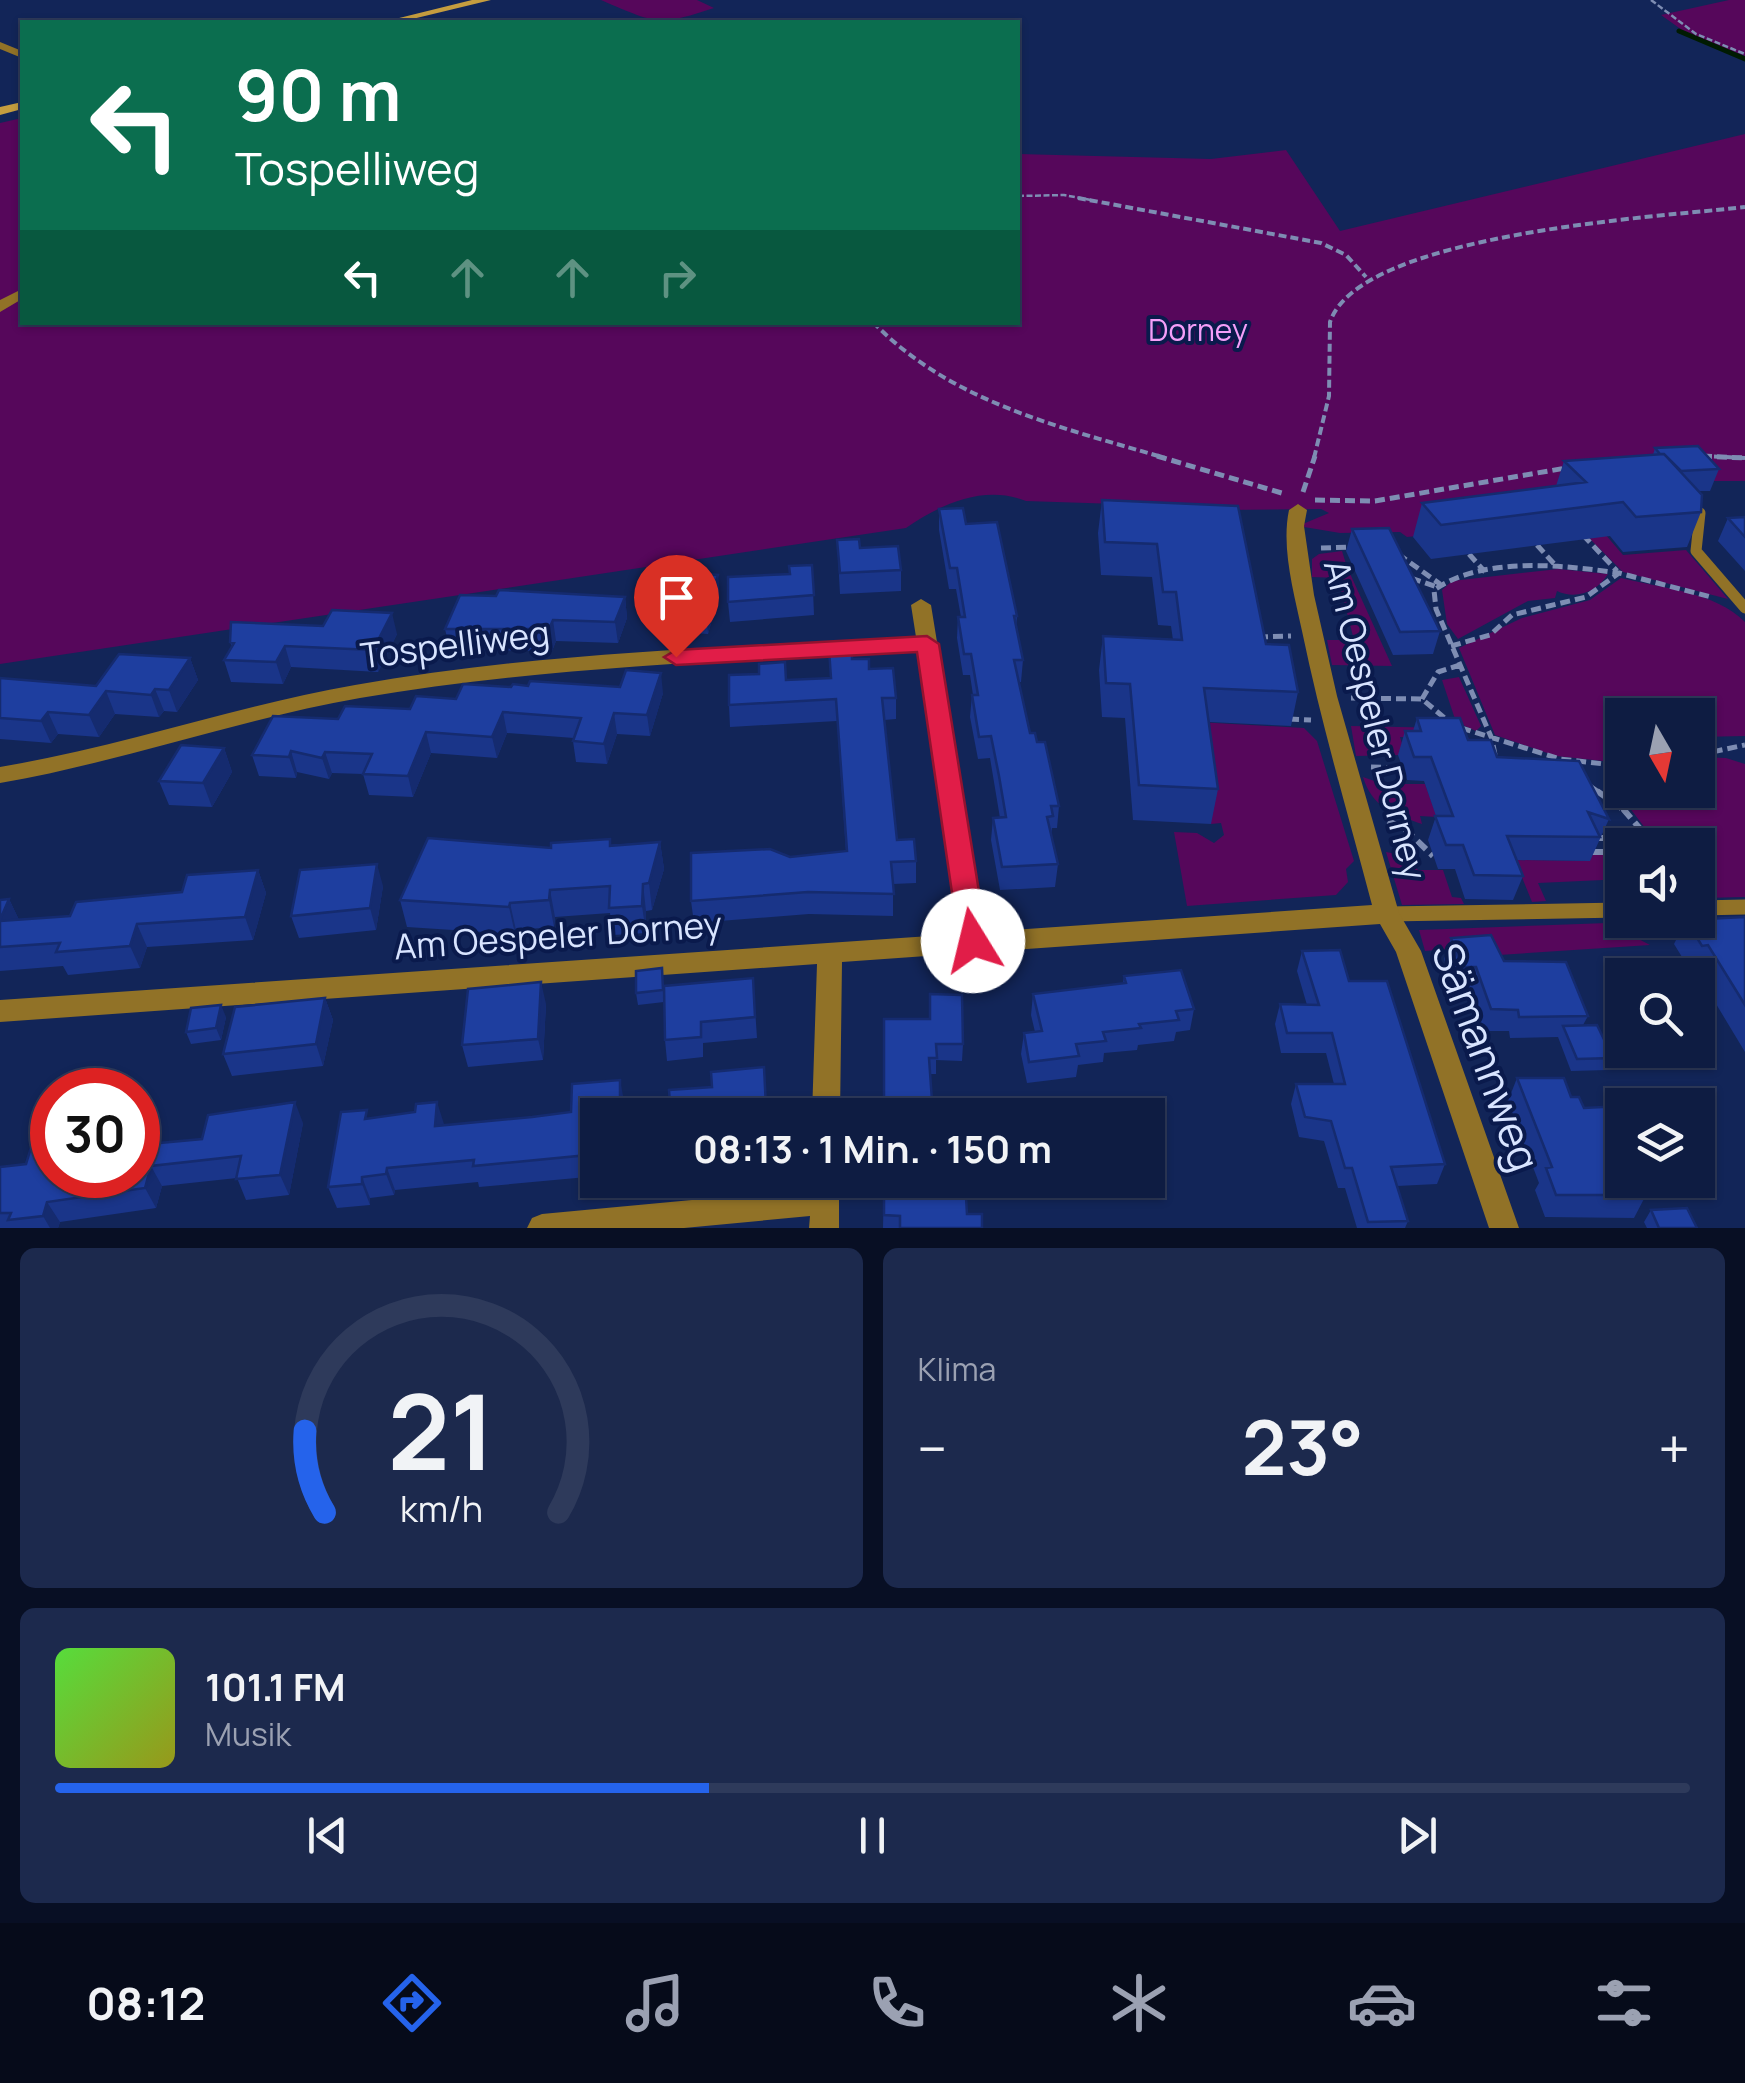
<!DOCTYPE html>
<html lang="de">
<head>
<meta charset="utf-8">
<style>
	:root { --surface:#0e1c42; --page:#1c294d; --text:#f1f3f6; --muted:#9ba1b2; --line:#2e3a5b; --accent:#2563eb }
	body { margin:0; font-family:Manrope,sans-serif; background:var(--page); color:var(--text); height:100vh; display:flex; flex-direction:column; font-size:38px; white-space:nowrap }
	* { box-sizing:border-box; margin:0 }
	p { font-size:32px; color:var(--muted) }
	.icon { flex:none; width:55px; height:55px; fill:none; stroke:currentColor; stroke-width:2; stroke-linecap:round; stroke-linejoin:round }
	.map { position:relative; height:1228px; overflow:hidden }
	.side { display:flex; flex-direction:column; gap:20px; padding:20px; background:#080f24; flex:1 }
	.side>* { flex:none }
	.top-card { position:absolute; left:20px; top:20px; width:1000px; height:305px; border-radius:0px; box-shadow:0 2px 8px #0004,0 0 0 2px var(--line); background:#0b6e4f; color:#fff; overflow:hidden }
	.needle { width:65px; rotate:171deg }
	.fabs { position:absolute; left:1605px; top:698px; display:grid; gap:20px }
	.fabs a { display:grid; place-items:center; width:110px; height:110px; border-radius:0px; background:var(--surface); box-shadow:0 2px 8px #0004,0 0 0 2px var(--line); font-size:50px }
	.speed { position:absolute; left:30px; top:1068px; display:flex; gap:20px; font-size:50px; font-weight:700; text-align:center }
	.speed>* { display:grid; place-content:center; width:130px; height:130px; border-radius:50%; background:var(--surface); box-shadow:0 2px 8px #0004,0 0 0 2px var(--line); line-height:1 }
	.speed .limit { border:15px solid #d22; background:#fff; color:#111 }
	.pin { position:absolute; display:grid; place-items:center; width:85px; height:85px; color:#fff; margin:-102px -42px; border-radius:50% 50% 50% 0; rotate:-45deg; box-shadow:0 0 10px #0007 }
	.pin .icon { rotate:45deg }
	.me { position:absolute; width:110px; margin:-55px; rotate:351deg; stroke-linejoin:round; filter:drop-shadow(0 0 8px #0008) }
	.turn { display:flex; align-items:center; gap:35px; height:210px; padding:0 50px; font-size:45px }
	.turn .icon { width:130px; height:130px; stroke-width:2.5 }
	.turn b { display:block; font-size:70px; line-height:85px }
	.lanes { display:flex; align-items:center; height:95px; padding:0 50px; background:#0003; justify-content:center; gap:50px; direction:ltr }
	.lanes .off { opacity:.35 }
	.big { font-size:75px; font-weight:700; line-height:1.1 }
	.side .card { flex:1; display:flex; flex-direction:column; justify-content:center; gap:15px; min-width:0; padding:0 35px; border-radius:15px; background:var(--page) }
	.side .dial { align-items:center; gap:0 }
	.dial svg { height:260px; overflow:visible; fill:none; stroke:var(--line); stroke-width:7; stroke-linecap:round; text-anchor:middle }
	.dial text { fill:var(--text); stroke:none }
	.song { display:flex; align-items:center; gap:30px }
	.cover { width:120px; height:120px; border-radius:15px; background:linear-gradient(135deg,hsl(110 70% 55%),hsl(60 70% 35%)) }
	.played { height:10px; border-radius:5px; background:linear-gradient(90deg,var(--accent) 40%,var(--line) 40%) }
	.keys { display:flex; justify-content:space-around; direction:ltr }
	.heat { display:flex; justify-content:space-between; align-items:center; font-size:55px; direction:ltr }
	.side .tiles { flex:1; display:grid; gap:20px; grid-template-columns:1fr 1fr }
	.card:last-child { grid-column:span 2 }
	.trip { position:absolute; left:580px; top:1098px; width:585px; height:100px; border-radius:0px; background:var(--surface); box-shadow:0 2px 8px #0004,0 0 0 2px var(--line); font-weight:700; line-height:100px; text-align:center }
	.tab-bar { display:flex; height:160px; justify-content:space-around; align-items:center; background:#060b1a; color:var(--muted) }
	.tab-bar .icon { width:70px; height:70px }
	.tab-bar .current { color:var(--accent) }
	.tab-bar b { font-size:45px; color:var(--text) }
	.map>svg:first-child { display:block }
</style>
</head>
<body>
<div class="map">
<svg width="1745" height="1228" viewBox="0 0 1745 1228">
	<rect width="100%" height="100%" fill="#122558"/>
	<path fill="#56075b" d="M601,0H697L714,8C657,27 655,23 601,0Z
		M1729,0H1745V56L1689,35L1661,15Z
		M22,118V322H1018V154L1211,159L1286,150L1340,231L1745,134V481H1701L1599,527L1623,555L1686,550L1728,599L1623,572L1571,520L1407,537L1400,532L1340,533L1298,526L1329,513L1321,509L1121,511L1117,504L1026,501C984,484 941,504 906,528L0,664V123Z
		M1342,551L1347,567L1392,666L1332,665L1327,640H1354L1338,578L1312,577V559L1319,554Z
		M1558,569L1608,574C1597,592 1576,600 1557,591L1555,598L1528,601L1458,639L1447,624L1442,590L1452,581Z
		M1621,578C1661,588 1716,592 1745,622V736L1698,737V715H1622V763L1556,756L1495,735L1459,648L1522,618L1590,600Z
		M1459,677L1481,726L1476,731L1456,722L1442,680Z
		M1198,722L1304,728L1317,741L1354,861L1346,869L1348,882L1336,895L1187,906L1174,832L1197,833L1214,843L1224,835L1221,823L1211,824Z
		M1351,726L1448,728L1474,741L1400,737L1405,753L1401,755L1356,756Z
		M1699,757L1726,758L1745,764V897L1703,898L1698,891V845H1658L1626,803L1624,790H1698Z
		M1363,777L1383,784H1425L1437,817L1420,816L1422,824C1393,814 1372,807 1363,777Z
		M1386,852L1407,856L1418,870H1443L1452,897L1461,898L1464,904L1402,905Z
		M1587,854H1622V899H1613L1603,880L1538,883L1546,901L1532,902L1515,860L1589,861Z
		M1608,923L1650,945L1483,956L1462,948L1425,951L1419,930Z"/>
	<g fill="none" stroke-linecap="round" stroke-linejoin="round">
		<path stroke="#001b02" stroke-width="5" d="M1679,31L1745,59"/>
		<path stroke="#7e8db3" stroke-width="2.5" stroke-dasharray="6 2.5" stroke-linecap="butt" d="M1651,0L1696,34L1745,54
			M1018,196L1064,195L1091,200"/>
		<path stroke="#7e8db3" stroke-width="4" stroke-dasharray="8 4" stroke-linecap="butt" d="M1078,198L1321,243L1346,255L1366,277
			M873,322C951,403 1061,427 1165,458
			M1702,456L1745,458
			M1314,458L1329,396L1330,322C1360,233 1660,217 1745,207"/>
		<path stroke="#7e8db3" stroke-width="5" stroke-dasharray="10 5" stroke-linecap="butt" d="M1157,456L1285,494
			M1702,456L1745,458
			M1303,492L1315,456
			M1315,500L1375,501L1566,468
			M1583,535L1617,571
			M1537,545L1556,566
			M1321,548L1350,547
			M1398,554L1440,584
			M1469,554L1485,572
			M1411,578L1437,587
			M1258,637L1291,636
			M1451,646L1490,635L1512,615L1586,597L1619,573L1711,597
			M1351,698L1422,699L1447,720
			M1422,699L1438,672L1460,665
			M1289,719L1311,720
			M1461,728L1560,759L1622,766
			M1495,755L1492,739L1436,609L1434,590C1483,556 1562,565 1619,573
			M1698,755L1745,745
			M1371,767L1403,768
			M1590,786L1601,794
			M1620,794L1618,786L1622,781"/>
		<path stroke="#7e8db3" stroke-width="6" stroke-dasharray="12 6" stroke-linecap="butt" d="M1597,791L1624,810
			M1619,791L1624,810L1654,845
			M1388,821L1405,829L1433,856
			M1596,838H1648
			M1591,852H1622"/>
		<path stroke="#917227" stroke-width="11" d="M1700,513L1696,551L1745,608"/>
		<path stroke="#917227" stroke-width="15" d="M1698,908L1745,907
			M1387,914L1622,910"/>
		<path fill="#917227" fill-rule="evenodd" d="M0,42L22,51V58L0,49Z
			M22,289V299L0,312V300Z
			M1298,504L1307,510L1304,526L1314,595L1337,696L1399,913L1421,951L1519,1228H1489L1396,952L1380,924L842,962L840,1115H812L817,964L0,1022V1000L959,934L918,650C732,660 544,667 360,698C239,719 122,762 0,783V767C120,747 235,706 355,685C540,652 729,647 916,637L911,605L921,599L931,605L984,932L1372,905C1348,814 1321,723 1302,631C1294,593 1281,548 1289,510Z
			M811,1180H839V1228H809L810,1216L684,1228H527L532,1218L542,1214L810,1189Z"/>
		<path fill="#c59d3f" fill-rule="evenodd" d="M472,0H491L400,22H383Z
			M22,102V109L0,115V107Z"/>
	</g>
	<path fill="#1a3589" d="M1655,448L1719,469L1710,491H1699L1701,512L1687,547L1623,552L1610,536L1431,559L1413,537L1422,503L1556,486L1564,461L1653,455Z
		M1102,500L1238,506L1266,644L1298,692L1291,726L1209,722L1218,789L1211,824L1133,820L1125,718L1102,717L1099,670L1103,636L1173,640L1171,626L1158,625L1152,577L1101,575L1098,533Z
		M939,509L966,524L1017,616L1016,628L1023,660L1021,682H1019L1030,733L1037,742L1059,806L1057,828H1052L1051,836L1058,864L1055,887L1000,890L991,840L993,818H1000L990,758L978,759L970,717L972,695H973L970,675H963L957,638L958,617H961L956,589H949L939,530Z
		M1745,517V571L1718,541L1728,518Z
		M1352,529L1440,631L1433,654L1393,655L1346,551Z
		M837,540L860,548L901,570V591L840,594Z
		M812,565L814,615L730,622L728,602Z
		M718,575L719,596L708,634L650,630L647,608Z
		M496,596L625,597L627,618L618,643L556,641L552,651L450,650L445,629Z
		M397,634L378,672L291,667L283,684L231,682L224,660L232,647L230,642Z
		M190,658L198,680L177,712L164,711L159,717L115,714L99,737L58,734L51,743L0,739V678L96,686Z
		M852,659L869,669L896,698V719L884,720L897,840L916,861V883L893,884V916L809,914L694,923L691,901L790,857L846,851L837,721L730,727L729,705L786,680L830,678Z
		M528,686L620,687L663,693L650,736L617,734L607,764L576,762L573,741L574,738L507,733L497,758L431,753L413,797L369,795L363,774L332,773L329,779L297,772L296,778L259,776L252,755L338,719L410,709L511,687Z
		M1417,718L1468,740L1609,819L1590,861L1516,860L1523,876L1513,900L1465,899L1455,869H1438L1428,840L1436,816L1424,781L1407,780L1398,755L1405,731H1413Z
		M224,748L232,772L212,807L169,805L159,781Z
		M660,842L664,869L652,910L646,911V933L613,935L610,913L555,917L554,927L516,930L515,934L407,927L400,900L551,848Z
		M258,870L266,893L253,940L147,947L140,968L68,975L63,966L0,971V900L9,899L19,920L70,916L182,892Z
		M383,886L376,930L299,938L291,916Z
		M1745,917V1052L1695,969L1690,970L1674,944L1686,920Z
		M1451,938L1588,1016L1583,1025L1613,1058L1607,1070L1571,1071L1558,1037L1510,1038L1509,1031H1483L1468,988H1454L1444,959Z
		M1302,951L1349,981L1445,1164L1437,1184L1397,1186L1408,1221L1405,1228H1357L1345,1188H1338L1324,1141L1299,1137L1291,1104L1296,1084H1334L1326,1053H1281L1275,1024L1280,1004L1307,1005L1297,971Z
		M1124,976L1194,1009L1190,1030L1176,1032L1174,1041L1138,1045L1137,1050L1104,1053L1103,1062L1078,1065L1076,1077L1027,1083L1021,1054L1024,1033L1035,1032L1031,1015L1033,994L1123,983Z
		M753,978L757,1038L703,1043V1057L667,1061L665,1040L664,1002L638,1005L636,993L663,980L664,995Z
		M325,998L333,1020L323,1066L232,1076L223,1054Z
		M546,1004L543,1060L468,1067L462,1045Z
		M226,1017L221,1040L191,1044L186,1032Z
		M929,1019L963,1044L962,1061L936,1060V1074H930L884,1115Z
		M764,1067L767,1115H598V1176L479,1187L478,1182L395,1190L394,1195L370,1198V1205L337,1208L328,1187L370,1118L415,1112L444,1125L532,1117L571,1112L624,1101V1108L670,1104Z
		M1517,1078L1571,1097L1584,1108L1622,1106V1180L1646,1195L1634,1218L1545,1217L1535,1190L1539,1183L1508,1101Z
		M303,1123L289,1195L246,1200L237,1178L162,1186L156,1208L60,1222L58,1228H0V1167L26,1164L52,1175H138V1145L202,1139Z
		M884,1180L967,1214L982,1228H883Z
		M1651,1210L1697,1228H1647L1644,1222Z"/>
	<path fill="#152b6f" d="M718,575L719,596L708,634L706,612Z
		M625,597L627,618L618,643L615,622Z
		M392,613L397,634L378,672L373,650Z
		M553,620L556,641L552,651L549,629Z
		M285,646L291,667L283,684L276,662Z
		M190,658L198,680L177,712L169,690Z
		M661,673L663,693L650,736L647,715Z
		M155,689L164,711L159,717L151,695Z
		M106,691L115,714L99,737L89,715Z
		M48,712L58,734L51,743L41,721Z
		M503,712L507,733L497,758L492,737Z
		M614,713L617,734L607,764L604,744Z
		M426,732L431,753L413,797L408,776Z
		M224,748L232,772L212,807L203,783Z
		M291,751L297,772L296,778L289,757Z
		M325,752L332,773L329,779L322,758Z
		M660,842L664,869L652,910L649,883Z
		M377,864L383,886L376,930L370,908Z
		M258,870L266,893L253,940L245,917Z
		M643,884L646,911V933L642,906Z
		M550,890L555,917L554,927L549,900Z
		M9,899L20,922L11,944L0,920Z
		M510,903L516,930L515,934L509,907Z
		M137,924L147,947L140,968L130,946Z
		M541,982L546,1004L543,1060L538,1039Z
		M325,998L333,1020L323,1066L316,1044Z
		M221,1005L226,1017L221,1040L216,1028Z
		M620,1080L624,1101V1115L620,1109Z
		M295,1102L303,1123L289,1195L280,1175Z
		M437,1102L444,1124L441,1147L435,1126Z
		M151,1166L162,1186L156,1208L145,1188Z
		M387,1168L395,1190L394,1195L386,1174Z
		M362,1177L370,1198V1205L362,1184Z
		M47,1202L60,1222L58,1228H50L43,1216Z"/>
	<path fill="#1e3e9f" stroke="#152b6f" stroke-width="2.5" d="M1698,446L1719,469L1681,471L1664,454H1660L1655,448Z
		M1664,454L1702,495L1701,512L1636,517L1623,502L1441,525L1422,503L1586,482L1564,461Z
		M1102,500L1238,506L1266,644L1289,645L1298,692L1204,688L1218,789L1139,785L1130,684L1106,683L1103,636L1182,640L1176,592H1163L1157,544L1105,542Z
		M963,508L966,524L997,522L1017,616H1014L1023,660H1014L1030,733H1035L1037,742H1045L1059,806H1051L1053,816L1047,817L1058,864L1002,867L993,818L1006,817L999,776L991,736L979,737L972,695H978L971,654H964L958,617H965L957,568H950L939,509Z
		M1745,517V537L1728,518Z
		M1389,528L1440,631L1400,632L1352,529Z
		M859,539L860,548L898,546L901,570L840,573L837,540Z
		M812,565L814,595L728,602V577L790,574L789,566Z
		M660,571L718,575L706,612L647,608Z
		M499,590L625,597L615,622L553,620L549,629H445L460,595L496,596Z
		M332,610L392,613L373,650L285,646L276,662L224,660L234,643L230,642L231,622L323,626Z
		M852,648V659H869V669L893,668L896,698H882L897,840L914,839L916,861L891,862L894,894L808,892L691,901V853L770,849L790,857L847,851L836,699L729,705V675L759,674V664L785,662L786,680L831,678L829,649Z
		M119,654L190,658L169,690L155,689L151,695L106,691L89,715L48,712L41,721L0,718V678L96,686Z
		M626,670L661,673L647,715L614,713L604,744L573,741L581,718L503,712L492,737L426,732L408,776L363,774L372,754L325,752L322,758L291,751L289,757L252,755L273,716L338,719L345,706L410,709L416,696L456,699L463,684L511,687L513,684L528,686L530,681L620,687Z
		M1417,718H1460L1468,740H1491L1497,757L1579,761L1609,819L1588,812L1600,837L1507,836L1523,876L1474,875L1463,845H1446L1435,816H1453L1431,757H1414L1405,731H1421Z
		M181,745L224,748L203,783L159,781Z
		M428,838L551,848V843L610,839V846L660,842L649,883L643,884L642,906L609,908L610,886L550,890L549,900L510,903L509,907L400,900Z
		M377,864L370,908L291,916L300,870Z
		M258,870L245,917L137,924L130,946L56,952L60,943L0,947V921L70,916L76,902L182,892L187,875Z
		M9,899L0,920V900Z
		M1745,917V1005L1708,945L1702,946L1686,920Z
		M1491,935L1504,961L1566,962L1588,1016L1519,1017L1518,1010L1491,1009L1476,967H1462L1451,938Z
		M1340,950L1349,981H1387L1445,1164L1391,1167L1408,1221L1368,1222L1352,1168H1345L1331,1121L1305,1117L1296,1084H1345L1332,1033H1287L1280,1004L1319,1005L1302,951Z
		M662,968L663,990L636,993V971Z
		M1181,970L1194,1009L1176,1011L1179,1020L1139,1024L1141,1028L1103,1032L1106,1041L1076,1044L1079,1056L1029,1062L1024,1033L1042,1031L1033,994L1126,983L1124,976Z
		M753,978L755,1017L701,1022V1037L665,1040L664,986Z
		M541,982L538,1039L462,1045L468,989Z
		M930,994L962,995L963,1044H936L937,1058H929L933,1115H884V1019H930Z
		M325,998L316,1044L223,1054L235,1007Z
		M221,1005L216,1028L186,1032L191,1008Z
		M1597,1025L1613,1058L1577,1059L1563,1026Z
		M764,1067L766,1107L730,1111V1115H598V1154L473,1166L474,1160L387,1168L386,1174L362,1177V1184L328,1187L341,1112L367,1110L365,1119L415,1112L416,1104L437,1102L435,1126L532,1117L571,1112L572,1084L620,1080V1109L670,1104L669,1090L712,1087L711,1072Z
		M1517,1078H1564L1571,1097H1579L1584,1108L1622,1106V1135H1620L1622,1140V1180H1640L1646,1195H1556L1546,1168L1552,1167Z
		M295,1102L280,1175L236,1179L241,1156L151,1166L145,1188L47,1202L43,1216L8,1220L11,1213H0V1167L26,1164L36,1131L52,1129V1175H138V1145L202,1139L208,1115Z
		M884,1180H965L967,1214H982V1228H900V1216L884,1215Z
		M1687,1208L1697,1228H1659L1651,1210Z"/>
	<path fill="#e11d48" stroke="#92132f" stroke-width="2.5" d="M927,636L939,644L987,941L983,949L973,952L963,949L959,941L917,652L676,665L664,657L676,650Z"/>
	<g text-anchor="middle" stroke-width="8" stroke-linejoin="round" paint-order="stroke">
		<g font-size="30" fill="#f49ef8" stroke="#0a1a4c">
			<text x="1198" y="341">Dorney</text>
		</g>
		<g font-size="35" fill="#d8e4ff" stroke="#0a1a4c">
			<text transform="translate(455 645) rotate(-7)" y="12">Tospelliweg</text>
			<text transform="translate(1375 720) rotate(76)" y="12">Am Oespeler Dorney</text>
			<text transform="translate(558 936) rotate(-4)" y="12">Am Oespeler Dorney</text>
		</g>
		<g font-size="42" fill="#d8e4ff" stroke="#0a1a4c">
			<text transform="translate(1486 1057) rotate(70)" y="15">Sämannweg</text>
		</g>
	</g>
</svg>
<div class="fabs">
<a><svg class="needle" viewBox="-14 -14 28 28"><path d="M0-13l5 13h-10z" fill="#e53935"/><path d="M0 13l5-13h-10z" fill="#9ba1b2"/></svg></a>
<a><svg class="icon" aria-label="sound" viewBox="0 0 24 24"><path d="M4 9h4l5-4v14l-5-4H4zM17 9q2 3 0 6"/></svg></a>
<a><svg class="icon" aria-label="search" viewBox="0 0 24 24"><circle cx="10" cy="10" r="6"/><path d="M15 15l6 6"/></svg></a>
<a><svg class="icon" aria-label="layers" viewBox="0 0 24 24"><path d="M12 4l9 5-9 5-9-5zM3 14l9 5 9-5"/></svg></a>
</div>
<div class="speed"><div class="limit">30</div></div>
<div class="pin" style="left:676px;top:657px;background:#d93025"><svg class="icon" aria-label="arrive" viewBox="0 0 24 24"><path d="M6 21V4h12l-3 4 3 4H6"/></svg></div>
<svg class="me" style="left:973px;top:941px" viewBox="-20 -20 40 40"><circle r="19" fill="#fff"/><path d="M0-13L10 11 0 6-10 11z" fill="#e11d48"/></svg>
<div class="trip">08:13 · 1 Min. · 150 m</div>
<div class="top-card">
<div class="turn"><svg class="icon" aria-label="left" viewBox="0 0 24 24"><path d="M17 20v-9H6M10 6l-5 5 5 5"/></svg><div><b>90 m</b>Tospelliweg</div></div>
<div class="lanes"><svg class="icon" aria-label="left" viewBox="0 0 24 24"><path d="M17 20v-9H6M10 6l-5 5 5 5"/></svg><svg class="icon off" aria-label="ahead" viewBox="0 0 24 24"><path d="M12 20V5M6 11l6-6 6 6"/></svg><svg class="icon off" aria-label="ahead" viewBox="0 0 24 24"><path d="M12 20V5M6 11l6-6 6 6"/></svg><svg class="icon off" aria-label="right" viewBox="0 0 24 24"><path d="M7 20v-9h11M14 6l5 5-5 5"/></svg></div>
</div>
</div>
<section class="side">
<div class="tiles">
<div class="card dial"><svg viewBox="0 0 100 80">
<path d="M14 69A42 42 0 1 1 86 69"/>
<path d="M14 69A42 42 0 0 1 8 44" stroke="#2563eb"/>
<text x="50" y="56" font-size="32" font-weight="700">21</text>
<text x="50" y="72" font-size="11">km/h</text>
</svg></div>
<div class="card"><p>Klima</p>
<div class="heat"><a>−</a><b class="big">23°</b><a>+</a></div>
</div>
<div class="card">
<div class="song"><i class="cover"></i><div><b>101.1 FM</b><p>Musik</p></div></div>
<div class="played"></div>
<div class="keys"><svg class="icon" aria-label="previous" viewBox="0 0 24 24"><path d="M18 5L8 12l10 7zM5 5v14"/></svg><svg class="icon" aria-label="pause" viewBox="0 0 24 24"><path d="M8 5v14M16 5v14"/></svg><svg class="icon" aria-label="next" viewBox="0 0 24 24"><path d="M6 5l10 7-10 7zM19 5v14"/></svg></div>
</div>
</div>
</section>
<nav class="tab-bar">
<b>08:12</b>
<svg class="icon current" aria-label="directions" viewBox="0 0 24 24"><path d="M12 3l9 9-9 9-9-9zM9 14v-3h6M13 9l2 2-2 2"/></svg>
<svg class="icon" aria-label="music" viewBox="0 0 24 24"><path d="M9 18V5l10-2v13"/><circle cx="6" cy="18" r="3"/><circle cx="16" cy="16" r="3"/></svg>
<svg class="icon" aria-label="phone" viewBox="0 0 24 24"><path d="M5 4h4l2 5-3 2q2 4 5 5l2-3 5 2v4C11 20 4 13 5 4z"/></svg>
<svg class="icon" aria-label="climate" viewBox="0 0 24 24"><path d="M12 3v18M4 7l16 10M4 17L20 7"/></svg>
<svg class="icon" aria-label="car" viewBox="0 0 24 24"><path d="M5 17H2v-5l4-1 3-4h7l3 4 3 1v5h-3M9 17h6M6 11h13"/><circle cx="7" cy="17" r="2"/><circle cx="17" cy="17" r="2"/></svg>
<svg class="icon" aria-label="filters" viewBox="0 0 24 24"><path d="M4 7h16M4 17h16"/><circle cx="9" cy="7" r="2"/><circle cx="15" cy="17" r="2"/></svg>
</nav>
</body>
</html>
